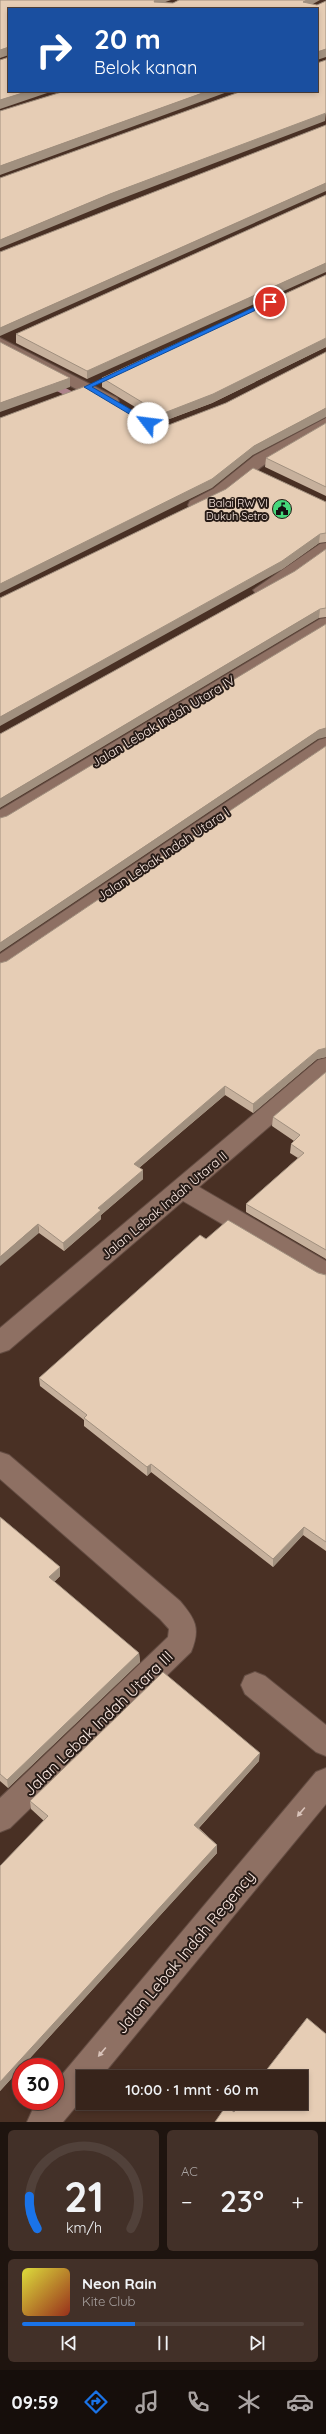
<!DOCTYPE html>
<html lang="id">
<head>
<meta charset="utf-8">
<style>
	:root { --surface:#37241b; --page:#423028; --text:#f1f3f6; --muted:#aaa4a3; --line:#51413a; --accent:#1a73e8 }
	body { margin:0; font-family:Quicksand,sans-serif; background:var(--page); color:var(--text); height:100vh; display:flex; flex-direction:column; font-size:15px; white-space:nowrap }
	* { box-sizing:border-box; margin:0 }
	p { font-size:13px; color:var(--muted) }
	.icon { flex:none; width:22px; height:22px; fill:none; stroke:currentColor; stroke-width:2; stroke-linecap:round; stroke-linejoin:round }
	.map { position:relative; height:2122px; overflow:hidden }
	.panel { display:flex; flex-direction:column; gap:8px; padding:8px; background:#1e140f; flex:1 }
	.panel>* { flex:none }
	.hud { position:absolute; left:8px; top:8px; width:310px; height:84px; border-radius:0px; box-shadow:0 2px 6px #0003,0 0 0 1px var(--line); background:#1a4fa0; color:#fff; overflow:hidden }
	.speed { position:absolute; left:12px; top:2058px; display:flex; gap:8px; font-size:20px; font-weight:700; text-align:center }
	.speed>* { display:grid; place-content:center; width:52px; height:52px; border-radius:50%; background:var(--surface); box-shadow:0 2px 6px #0003,0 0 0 1px var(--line); line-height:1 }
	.speed .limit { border:6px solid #d22; background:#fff; color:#111 }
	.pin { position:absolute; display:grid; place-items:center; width:34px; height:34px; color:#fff; margin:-17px; border:2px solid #fff; border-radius:50%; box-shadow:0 1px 4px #0007 }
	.me { position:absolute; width:44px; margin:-22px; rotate:300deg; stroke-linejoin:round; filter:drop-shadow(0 0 3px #0008) }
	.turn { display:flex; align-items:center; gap:14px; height:84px; padding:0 20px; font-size:18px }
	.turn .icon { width:52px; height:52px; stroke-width:2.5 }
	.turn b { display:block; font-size:28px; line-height:34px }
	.big { font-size:30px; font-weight:600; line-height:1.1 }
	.panel .card { flex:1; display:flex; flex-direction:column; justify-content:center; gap:6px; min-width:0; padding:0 14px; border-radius:6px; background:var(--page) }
	.panel .dial { align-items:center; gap:0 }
	.dial svg { height:104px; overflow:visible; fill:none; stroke:var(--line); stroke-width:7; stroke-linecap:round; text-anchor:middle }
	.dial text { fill:var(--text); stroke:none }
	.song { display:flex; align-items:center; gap:12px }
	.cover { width:48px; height:48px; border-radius:6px; background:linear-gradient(135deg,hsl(60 70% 55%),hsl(10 70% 35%)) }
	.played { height:4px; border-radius:2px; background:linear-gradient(90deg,var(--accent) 40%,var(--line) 40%) }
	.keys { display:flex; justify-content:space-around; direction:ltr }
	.heat { display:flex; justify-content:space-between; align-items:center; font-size:22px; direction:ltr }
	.panel .tiles { flex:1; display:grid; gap:8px; grid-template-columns:1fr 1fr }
	.card:last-child { grid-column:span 2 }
	.trip { position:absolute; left:76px; top:2070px; width:232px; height:40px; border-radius:0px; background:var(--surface); box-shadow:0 2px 6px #0003,0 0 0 1px var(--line); font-weight:600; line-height:40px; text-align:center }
	.tabs { display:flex; height:64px; justify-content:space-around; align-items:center; background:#160e0b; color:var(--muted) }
	.tabs .icon { width:28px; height:28px }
	.tabs .current { color:var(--accent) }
	.tabs b { font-size:18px; color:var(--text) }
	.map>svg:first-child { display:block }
</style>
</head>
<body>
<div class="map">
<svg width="326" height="2122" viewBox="0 0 326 2122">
	<rect width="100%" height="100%" fill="#493024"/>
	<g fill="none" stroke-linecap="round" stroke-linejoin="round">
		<path fill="#ae828b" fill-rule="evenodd" d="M44,377L91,401L93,403L87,406L83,405L40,382V378Z"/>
		<g stroke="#644d43" stroke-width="2">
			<path id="service" d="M255,1672L265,1676L326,1725V1756L316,1752L245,1694L241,1685L245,1676Z"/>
		</g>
		<g stroke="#644d43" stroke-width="2">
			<path id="minor" d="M0,338L117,398L119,401L117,404H105L0,349Z
				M326,418V430C306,441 286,451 267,463C248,475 214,515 190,509L188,505L190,501L213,489L254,456Z
				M326,543V556C310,567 274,598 256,594L253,590L320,544Z
				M326,618V631L7,824L0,826V810L320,619Z
				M326,738V753L7,969L0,972V954L319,740Z
				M326,1058V1078L199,1187L326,1261V1283L318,1280L183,1201L9,1350L0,1353V1328L318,1060Z
				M0,1452L9,1455L180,1601C195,1619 201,1628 191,1652L10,1828L0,1832V1798L168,1637L169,1629L160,1619L0,1479Z
				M326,1768V1804L101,2077H83V2098L63,2122H27L32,2111L40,2101H55V2083L316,1772Z"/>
		</g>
		<use href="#service" fill="#8e7063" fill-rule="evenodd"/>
		<use href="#minor" fill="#8e7063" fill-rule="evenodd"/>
	</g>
	<path fill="#c6b09c" d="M326,195L87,379L16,343V334Z
		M326,275V347L212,403L164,421L155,419L102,387V378Z
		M326,423V496L265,467L266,458Z
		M326,502V542L319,543L281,570Z
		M326,549V617L319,618L295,571Z
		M326,746V1057L317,1059L253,1113L225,1095L139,1168L143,1170V1179L101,1215V1219L64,1251L39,1233L7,961Z
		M326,1072V1259L246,1212V1204L298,1158L290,1153L291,1144L294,1141L272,1126L273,1117Z
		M206,1239L326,1275V1551L303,1535L273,1567L151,1472L147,1476L84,1426V1420L40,1386L39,1378Z
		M0,1517L60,1567V1576L54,1582L139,1653L140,1662L8,1788L0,1781Z
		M259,1761L199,1828L217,1845V1853L0,2091V1866L44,1821L31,1809L30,1801Z"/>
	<path fill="#a1907f" d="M155,0H171L157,5L154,2Z
		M307,0H320L304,9L303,2Z
		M9,47V55L0,58V50Z
		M326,49V57L317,60V52Z
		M29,91H53L0,109V100Z
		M208,91H230L0,175V166Z
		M326,112L325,121L110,203L0,248V240L110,194Z
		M326,183V191L0,336V328Z
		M326,263V272L87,379V371Z
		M326,338V347L212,403L164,421V413Z
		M70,378V387L0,412V403Z
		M326,408V417L253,455L212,488L0,593V584L254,446Z
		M320,534L319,543L281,570L0,726V717Z
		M320,609L319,618L0,808V799Z
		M326,728V737L318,739L0,952V943L319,730Z
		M326,1048V1057L317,1059L253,1113V1104L318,1050Z
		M225,1086V1095L134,1172V1164Z
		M143,1170V1179L101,1215V1219L64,1251L63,1243L98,1208Z
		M38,1224L39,1233L0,1266V1257Z
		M151,1464V1472L147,1476V1467Z
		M304,1527L303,1535L273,1567V1559Z
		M60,1567V1576L50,1586L49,1577Z
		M139,1653L140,1662L8,1788L7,1780Z
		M260,1753L259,1761L194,1833V1825Z
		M217,1845V1853L0,2091V2082Z"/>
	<path fill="#e6cdb5" stroke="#a1907f" d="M0,0H155L154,2L173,3L179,0H307L303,2L317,5L326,1V49L317,52V9H9V47L0,50Z
		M9,57V91H29L0,100V60Z
		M326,60V113L110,194L0,240V178L242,91H317V63Z
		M65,91H208L0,166V111Z
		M326,125V183L0,328V252Z
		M326,195V263L87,371L16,334Z
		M326,275V338L213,394L164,413L155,410L102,378Z
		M0,342L70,378L0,403Z
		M326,352V408L254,446L212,479L0,584V418L86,386L141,419L166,426L226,403Z
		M326,423V487L266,458Z
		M253,468L326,502V533L320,534L282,561L0,717V598L226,489Z
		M326,549V608L320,609L0,799V734L295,571Z
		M326,624V728L319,730L0,943V818L7,816Z
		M326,746V1048L318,1050L253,1104L225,1086L134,1164L143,1170L98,1208L101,1210L63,1243L38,1224L0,1257V963L7,961Z
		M326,1072V1250L246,1204L304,1153L291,1144L300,1135L273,1117Z
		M228,1220L318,1273L326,1275V1542L304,1527L273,1559L151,1464L147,1467L84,1418L87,1415L39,1378L200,1235L206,1239Z
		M0,1517L60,1567L49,1577L139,1653L7,1780L0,1774Z
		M163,1672L260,1753L194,1825L217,1845L0,2082V1866L48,1816L30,1801Z
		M307,2018L326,2034V2122H215L226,2106L234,2112L241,2103H301V2077H261Z"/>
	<defs><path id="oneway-solid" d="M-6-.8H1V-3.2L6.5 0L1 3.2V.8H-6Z"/></defs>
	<g fill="#d9c3ba">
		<use href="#oneway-solid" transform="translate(301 1812) rotate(130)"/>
		<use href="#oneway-solid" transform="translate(102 2052) rotate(130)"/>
	</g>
	<path fill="#1a73e8" stroke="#114b97" d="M267,301L273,302L92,387L151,421V424H146L84,387Z"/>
	<defs>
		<g id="civic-disc" transform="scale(1)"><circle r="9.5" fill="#45d77a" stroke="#271b16"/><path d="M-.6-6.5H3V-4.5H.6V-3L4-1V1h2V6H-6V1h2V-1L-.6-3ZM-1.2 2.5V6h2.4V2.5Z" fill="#111"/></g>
	</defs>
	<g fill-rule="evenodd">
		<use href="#civic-disc" x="282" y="509"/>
	</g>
	<g text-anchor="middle" stroke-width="4" stroke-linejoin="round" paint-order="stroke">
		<g font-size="11" fill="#f9e7e0" stroke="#271b16" text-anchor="end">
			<text x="268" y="507">Balai RW VI<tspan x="268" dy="13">Dukuh Setro</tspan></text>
		</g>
		<g font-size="13" fill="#f9e7e0" stroke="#271b16">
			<text transform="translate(163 721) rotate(-31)" y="5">Jalan Lebak Indah Utara IV</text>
			<text transform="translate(163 854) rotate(-34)" y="5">Jalan Lebak Indah Utara I</text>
			<text transform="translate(164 1205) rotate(-40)" y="5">Jalan Lebak Indah Utara II</text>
		</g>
		<g font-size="16" fill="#f9e7e0" stroke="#271b16">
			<text transform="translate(98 1723) rotate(-44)" y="6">Jalan Lebak Indah Utara III</text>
			<text transform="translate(185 1952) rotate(-50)" y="6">Jalan Lebak Indah Regency</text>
		</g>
	</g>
</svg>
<div class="speed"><div class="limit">30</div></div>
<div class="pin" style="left:270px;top:302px;background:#d93025"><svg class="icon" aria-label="arrive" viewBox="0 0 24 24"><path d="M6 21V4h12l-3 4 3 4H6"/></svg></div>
<svg class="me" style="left:148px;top:423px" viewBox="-20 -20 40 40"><circle r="19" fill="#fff"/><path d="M0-13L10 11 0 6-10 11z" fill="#1a73e8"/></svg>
<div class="trip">10:00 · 1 mnt · 60 m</div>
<div class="hud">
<div class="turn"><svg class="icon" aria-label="right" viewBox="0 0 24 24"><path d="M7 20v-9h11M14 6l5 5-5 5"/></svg><div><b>20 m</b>Belok kanan</div></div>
</div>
</div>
<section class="panel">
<div class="tiles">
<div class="card dial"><svg viewBox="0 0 100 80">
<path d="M14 69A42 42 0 1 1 86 69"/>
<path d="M14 69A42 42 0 0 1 8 44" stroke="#1a73e8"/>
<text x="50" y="56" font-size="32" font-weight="700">21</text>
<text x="50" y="72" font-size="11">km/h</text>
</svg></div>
<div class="card"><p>AC</p>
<div class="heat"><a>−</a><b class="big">23°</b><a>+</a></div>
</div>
<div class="card">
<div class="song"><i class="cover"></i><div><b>Neon Rain</b><p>Kite Club</p></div></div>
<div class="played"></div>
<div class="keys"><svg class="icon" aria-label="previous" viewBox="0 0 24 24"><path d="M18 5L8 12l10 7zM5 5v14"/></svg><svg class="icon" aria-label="pause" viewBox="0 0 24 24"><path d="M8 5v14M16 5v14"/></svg><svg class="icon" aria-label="next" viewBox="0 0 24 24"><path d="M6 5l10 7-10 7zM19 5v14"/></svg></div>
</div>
</div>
</section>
<nav class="tabs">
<b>09:59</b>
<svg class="icon current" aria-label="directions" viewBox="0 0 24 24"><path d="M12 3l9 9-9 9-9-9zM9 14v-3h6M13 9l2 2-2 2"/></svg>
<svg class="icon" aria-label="music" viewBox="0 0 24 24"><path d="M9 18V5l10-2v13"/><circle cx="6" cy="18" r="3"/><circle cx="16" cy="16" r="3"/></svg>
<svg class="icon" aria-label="phone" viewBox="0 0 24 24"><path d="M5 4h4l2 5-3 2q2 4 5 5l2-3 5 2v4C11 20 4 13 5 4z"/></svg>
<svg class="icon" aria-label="climate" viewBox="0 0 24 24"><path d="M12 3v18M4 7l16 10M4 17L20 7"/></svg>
<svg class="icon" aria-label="car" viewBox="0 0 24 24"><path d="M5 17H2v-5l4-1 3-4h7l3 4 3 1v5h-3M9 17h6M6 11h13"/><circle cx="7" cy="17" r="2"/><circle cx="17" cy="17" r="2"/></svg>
</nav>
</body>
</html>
